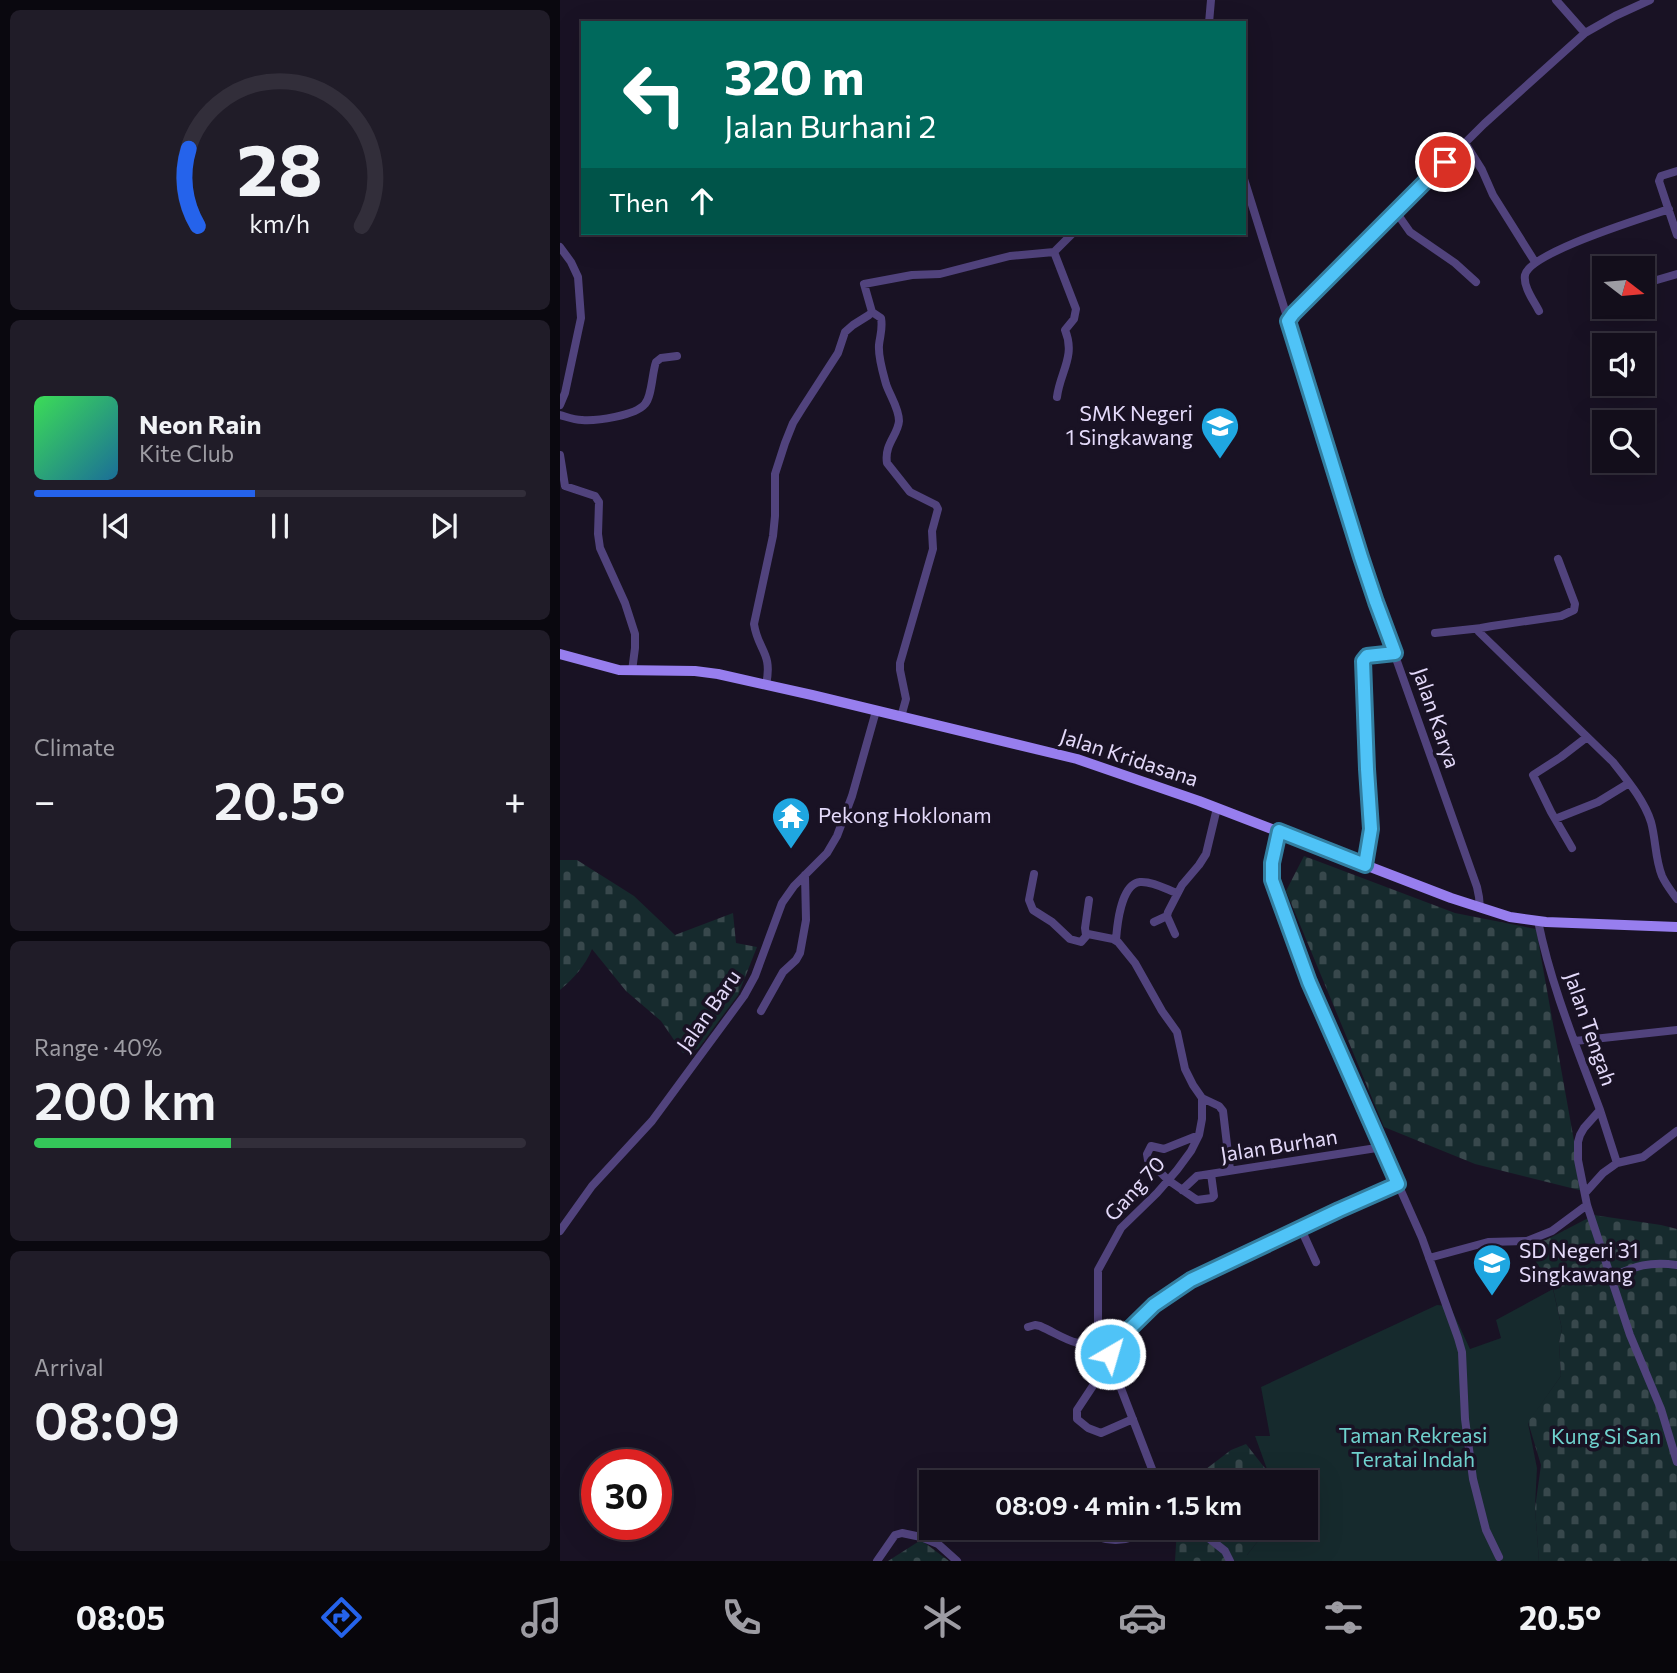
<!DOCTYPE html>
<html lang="en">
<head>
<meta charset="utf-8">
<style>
	:root { --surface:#130e1b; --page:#201c28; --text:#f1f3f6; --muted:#9d9ca3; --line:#322e3a; --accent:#2563eb }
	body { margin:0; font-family:Commissioner,sans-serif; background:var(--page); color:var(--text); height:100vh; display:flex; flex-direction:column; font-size:26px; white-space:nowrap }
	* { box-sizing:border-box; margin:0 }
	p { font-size:23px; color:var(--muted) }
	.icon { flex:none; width:38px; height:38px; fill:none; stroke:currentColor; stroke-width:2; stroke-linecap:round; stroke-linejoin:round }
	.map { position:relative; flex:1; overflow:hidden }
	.sheet { display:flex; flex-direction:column; gap:10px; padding:10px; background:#0a080f; width:560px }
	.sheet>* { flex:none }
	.hud { position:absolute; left:21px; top:21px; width:665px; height:214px; border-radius:0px; box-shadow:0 7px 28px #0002,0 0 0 2px var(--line); background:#00695c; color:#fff; overflow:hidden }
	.needle { width:46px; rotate:106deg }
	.controls { position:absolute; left:1032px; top:256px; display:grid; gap:14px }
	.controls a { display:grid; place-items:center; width:63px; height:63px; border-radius:0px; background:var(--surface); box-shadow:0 7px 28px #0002,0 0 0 2px var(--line); font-size:35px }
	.speed { position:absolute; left:21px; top:1449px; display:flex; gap:14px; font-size:35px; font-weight:700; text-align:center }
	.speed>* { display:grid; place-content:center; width:91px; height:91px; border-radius:50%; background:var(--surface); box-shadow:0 7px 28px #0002,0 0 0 2px var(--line); line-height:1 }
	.speed .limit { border:10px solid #d22; background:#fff; color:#111 }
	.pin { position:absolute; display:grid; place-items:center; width:60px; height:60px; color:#fff; margin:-30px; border:4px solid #fff; border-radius:50%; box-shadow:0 2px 7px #0007 }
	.me { position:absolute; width:77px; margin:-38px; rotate:38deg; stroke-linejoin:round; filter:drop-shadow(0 0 5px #0008) }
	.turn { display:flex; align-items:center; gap:24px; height:147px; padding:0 28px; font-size:32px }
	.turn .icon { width:91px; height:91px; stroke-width:2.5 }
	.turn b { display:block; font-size:49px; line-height:60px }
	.then { display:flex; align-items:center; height:66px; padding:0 28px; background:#0003; gap:14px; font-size:26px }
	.big { font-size:52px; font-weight:600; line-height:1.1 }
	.sheet .tile { flex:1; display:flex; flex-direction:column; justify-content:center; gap:10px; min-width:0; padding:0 24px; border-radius:10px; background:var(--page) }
	.sheet .dial { align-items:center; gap:0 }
	.dial svg { height:182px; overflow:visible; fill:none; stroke:var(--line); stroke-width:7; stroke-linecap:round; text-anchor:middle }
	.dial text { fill:var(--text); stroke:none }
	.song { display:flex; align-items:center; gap:21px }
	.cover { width:84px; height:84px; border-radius:10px; background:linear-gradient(135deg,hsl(130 70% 55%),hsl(200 70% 35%)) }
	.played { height:7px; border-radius:4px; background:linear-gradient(90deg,var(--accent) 45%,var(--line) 45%) }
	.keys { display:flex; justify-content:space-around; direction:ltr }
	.heat { display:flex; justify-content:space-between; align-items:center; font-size:38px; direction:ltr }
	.charge { height:10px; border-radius:5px; background:linear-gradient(90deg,#34c759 40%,var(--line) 0) }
	.trip { position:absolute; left:359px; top:1470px; width:399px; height:70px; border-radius:0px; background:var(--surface); box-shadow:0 7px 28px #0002,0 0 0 2px var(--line); font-weight:600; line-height:70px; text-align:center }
	.dock { display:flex; height:112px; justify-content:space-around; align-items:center; background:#08060b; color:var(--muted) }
	.dock .icon { width:49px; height:49px }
	.dock .active { color:var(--accent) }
	.dock b { font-size:32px; color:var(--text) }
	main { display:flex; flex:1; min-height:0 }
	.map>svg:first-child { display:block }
</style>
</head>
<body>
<main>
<section class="sheet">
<div class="tile dial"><svg viewBox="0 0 100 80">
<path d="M14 69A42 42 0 1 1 86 69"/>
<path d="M14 69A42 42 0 0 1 10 35" stroke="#2563eb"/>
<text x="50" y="56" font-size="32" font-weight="700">28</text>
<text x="50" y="72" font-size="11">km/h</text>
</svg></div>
<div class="tile">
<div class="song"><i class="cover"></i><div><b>Neon Rain</b><p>Kite Club</p></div></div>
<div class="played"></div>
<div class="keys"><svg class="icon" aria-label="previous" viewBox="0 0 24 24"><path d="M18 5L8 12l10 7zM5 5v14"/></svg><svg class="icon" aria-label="pause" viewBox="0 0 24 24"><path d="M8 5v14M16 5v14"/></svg><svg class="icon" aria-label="next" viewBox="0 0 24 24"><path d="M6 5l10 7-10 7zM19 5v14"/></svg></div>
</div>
<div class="tile"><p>Climate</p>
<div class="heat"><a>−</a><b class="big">20.5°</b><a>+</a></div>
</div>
<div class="tile"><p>Range · 40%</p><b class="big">200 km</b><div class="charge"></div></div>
<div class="tile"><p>Arrival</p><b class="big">08:09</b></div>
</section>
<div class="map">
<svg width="1117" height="1561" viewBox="0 0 1117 1561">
	<defs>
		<pattern id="cemetery-stones" width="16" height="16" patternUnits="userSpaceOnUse" patternTransform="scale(1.75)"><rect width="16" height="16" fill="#162a2d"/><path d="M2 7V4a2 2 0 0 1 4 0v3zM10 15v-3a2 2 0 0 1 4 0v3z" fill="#38484c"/></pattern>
	</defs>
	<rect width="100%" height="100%" fill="#191224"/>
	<path fill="#162a2d" d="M993,1289L1002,1329L999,1343L1001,1376L968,1423L977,1468L975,1508L979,1561H687V1555L708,1528H746V1482H709L708,1472L695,1436H710L701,1387L877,1305L890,1306L910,1349L941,1338L936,1320Z"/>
	<path fill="url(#cemetery-stones)" d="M744,856L895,913L976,929L1023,1191L915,1164L824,1127L726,891Z
		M0,860H17L74,896L115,935L173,913L176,943L197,947L178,995L138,1049L123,1053L101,1021L66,991L32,949C25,966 14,978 0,990Z
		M1034,1215L1101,1225L1117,1229V1561H979L975,1508L981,1465L968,1422L1001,1376L999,1343L1002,1329L993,1288L965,1245L986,1240Z
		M686,1444L708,1472L709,1482H629L671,1450Z
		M617,1528H708L687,1555V1561H615Z
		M361,1540L389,1561H328Z"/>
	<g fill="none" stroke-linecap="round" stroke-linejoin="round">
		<path stroke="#51437d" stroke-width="8" d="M996,0L1025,33
			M649,23L651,0
			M905,143L922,170L933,195L975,262
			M1117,171L1101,176L1099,181L1117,235
			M684,179L816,602L917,887L919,897L920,908
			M836,212L850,232L895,263L916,282
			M0,247L11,262L18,277L21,318L5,393L0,405
			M494,252L516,309L514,319L505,330C516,356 500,372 497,397
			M1083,284L1117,274
			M1034,300L1045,297
			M979,311C974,301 963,287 965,275C970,252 1084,218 1109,209
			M312,312L321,318C323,329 320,335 319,345C318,357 323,373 326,384C330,396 339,408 339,421C338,435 324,444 327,463L350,492L376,505L378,509L372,531L373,549L340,663V670L346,699L341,717
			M728,321L733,314L924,124L1025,33L1055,16L1090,0
			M0,415C7,417 14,420 22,420C36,421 75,416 85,404C92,396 92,373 96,362L101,358L117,356
			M0,455L5,486L35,496L39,502L38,534L40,548L65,603L75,634V648L72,671
			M998,559L1015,604L1014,610L1001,616L932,626L921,628L919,632L1053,762C1067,780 1084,800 1091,822C1096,840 1095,859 1102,876C1106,885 1112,892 1117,899
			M875,633L922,628
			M206,685C213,652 198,651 194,624L213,536L215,516V474L225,443L233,423L243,407L278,353L285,332L293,325L309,315L312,312L304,284L352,275L380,274L450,256L494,252L513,233
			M995,819L1038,802L1069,783
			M1012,848L991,812L973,775L1001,757L1027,737
			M805,865L812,829L807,769L803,661L808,656L835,653
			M474,874L469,900L473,910L492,922L510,939L521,942L528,934L553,939L558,942L575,963L602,1011L617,1032L625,1069L633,1085L642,1098
			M978,921C991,986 1017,1048 1040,1110L1024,1128L1020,1135L1018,1142V1160L1027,1205L1070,1335L1101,1409L1117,1462
			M594,922L607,916
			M615,934L607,916L608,912L622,885L639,865L646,854L657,808
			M526,935L525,928L529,900
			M556,940C557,926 561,884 580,882C592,881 606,889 617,893
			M201,1011L223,972L236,960L240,953L246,920L245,875
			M1015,1041L1117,1030
			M1040,1110L1057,1163
			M651,1174L654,1196L652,1198L637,1200L608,1180L588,1160L587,1154L591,1146L604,1149L639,1135L642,1119V1098L659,1106L663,1111L670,1170
			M838,1184L862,1238L898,1338L902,1352L905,1419L913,1479L926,1530L939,1557
			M622,1190L637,1176L823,1147L749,982L712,880V863L719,831
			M1025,1193L1043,1173L1057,1163L1083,1157L1117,1131
			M741,1229L756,1262
			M0,1231L32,1186L92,1121L184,996L195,976L222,903L234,886L267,853L277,836L292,796L316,711
			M869,1258L928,1242L967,1241L992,1231L1027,1205
			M1051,1277C1075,1266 1090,1261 1117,1265
			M468,1327L475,1325L480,1326C506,1338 515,1348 544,1343
			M550,1348L594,1305L631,1280L779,1210L838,1184L823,1147
			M550,1348L542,1340L538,1322V1270L561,1228L597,1193L617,1170L631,1151L639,1135
			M550,1348V1360L597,1482
			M550,1360L517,1410V1419L528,1428L541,1433L573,1419
			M523,1528C542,1543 568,1545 587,1528
			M636,1528L665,1551L670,1561
			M317,1561L335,1535L342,1533L361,1537L378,1544L397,1561"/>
		<path stroke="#977eee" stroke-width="10" d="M0,654L59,670L135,671L158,674L252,695L517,759L639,801L891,898L950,917L986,922L1117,927"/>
	</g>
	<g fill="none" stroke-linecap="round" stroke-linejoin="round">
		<g stroke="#337fa1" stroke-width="18">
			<path id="route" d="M550,1354V1348L594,1305L631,1280L779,1210L838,1184L749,982L712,880V863L719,831L805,865L811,829L807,769L803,661L807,656L835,653L816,602L801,557L728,321L733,314L885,162"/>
		</g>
		<use href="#route" stroke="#4fc3f7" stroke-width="12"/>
	</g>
	<defs>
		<g id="school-pin" transform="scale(2.0125)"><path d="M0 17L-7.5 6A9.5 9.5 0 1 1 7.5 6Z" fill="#1fa7e1" stroke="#191224"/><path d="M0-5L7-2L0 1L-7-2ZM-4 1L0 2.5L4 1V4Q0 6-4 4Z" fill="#fff"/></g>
		<g id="temple-pin" transform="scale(2.0125)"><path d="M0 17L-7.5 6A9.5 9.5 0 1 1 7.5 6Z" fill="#1fa7e1" stroke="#191224"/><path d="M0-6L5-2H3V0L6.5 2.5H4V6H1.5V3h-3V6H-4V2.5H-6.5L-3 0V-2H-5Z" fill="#fff"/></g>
	</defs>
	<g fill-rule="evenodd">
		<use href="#school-pin" x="660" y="426"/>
		<use href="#temple-pin" x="231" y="816"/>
		<use href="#school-pin" x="932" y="1263"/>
	</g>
	<g text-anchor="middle" stroke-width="7" stroke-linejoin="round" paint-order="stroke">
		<g font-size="21" fill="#e4dafa" stroke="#191224" text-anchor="start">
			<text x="633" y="421" text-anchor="end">SMK Negeri<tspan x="633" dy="24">1 Singkawang</tspan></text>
			<text x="258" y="823">Pekong Hoklonam</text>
			<text x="959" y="1258">SD Negeri 31<tspan x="959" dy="24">Singkawang</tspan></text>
		</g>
		<g font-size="21" fill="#e4dafa" stroke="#191224">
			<text transform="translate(876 718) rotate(71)" y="7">Jalan Karya</text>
			<text transform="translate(569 758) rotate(18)" y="7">Jalan Kridasana</text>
			<text transform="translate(149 1011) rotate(-55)" y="7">Jalan Baru</text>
			<text transform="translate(1030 1029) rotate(71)" y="7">Jalan Tengah</text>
			<text transform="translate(719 1146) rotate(-9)" y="7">Jalan Burhan</text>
			<text transform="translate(575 1189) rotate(-48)" y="7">Gang 70</text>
		</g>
		<g font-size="21" fill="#6fd1cd" stroke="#191224">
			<text x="853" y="1443">Taman Rekreasi<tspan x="853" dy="24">Teratai Indah</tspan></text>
			<text x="1046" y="1444">Kung Si San</text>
		</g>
	</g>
</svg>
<div class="controls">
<a><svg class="needle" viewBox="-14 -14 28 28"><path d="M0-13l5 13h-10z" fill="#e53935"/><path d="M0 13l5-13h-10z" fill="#9d9ca3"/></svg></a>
<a><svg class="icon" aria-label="sound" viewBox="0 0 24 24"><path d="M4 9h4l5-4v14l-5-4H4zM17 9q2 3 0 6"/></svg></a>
<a><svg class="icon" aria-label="search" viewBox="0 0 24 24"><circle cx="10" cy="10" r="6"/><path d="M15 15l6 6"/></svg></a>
</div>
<div class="speed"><div class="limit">30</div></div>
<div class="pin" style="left:885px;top:162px;background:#d93025"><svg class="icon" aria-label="arrive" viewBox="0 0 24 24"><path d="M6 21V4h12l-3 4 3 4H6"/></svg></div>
<svg class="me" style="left:550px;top:1354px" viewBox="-20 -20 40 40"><circle r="17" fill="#4fc3f7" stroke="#fff" stroke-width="3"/><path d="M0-11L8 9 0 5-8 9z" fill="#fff"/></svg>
<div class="trip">08:09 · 4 min · 1.5 km</div>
<div class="hud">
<div class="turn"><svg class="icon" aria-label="left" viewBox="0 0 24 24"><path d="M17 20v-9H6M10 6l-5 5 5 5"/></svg><div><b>320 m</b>Jalan Burhani 2</div></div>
<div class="then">Then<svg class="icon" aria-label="ahead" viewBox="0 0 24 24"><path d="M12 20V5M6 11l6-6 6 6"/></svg></div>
</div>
</div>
</main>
<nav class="dock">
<b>08:05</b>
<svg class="icon active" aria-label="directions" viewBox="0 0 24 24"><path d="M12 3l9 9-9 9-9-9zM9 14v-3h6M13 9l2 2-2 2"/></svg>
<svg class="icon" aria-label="music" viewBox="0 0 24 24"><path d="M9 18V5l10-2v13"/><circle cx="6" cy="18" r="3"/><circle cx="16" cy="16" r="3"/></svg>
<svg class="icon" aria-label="phone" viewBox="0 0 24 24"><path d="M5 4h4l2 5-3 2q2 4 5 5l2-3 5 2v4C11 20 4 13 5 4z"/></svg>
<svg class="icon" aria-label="climate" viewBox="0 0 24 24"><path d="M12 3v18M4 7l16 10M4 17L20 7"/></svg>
<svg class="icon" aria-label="car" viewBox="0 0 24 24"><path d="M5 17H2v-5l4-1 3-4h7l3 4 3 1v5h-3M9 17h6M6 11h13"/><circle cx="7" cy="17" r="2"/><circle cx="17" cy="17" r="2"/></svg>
<svg class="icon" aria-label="filters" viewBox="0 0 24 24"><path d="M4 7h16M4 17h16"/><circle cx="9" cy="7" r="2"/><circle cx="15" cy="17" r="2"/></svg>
<b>20.5°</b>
</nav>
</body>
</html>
